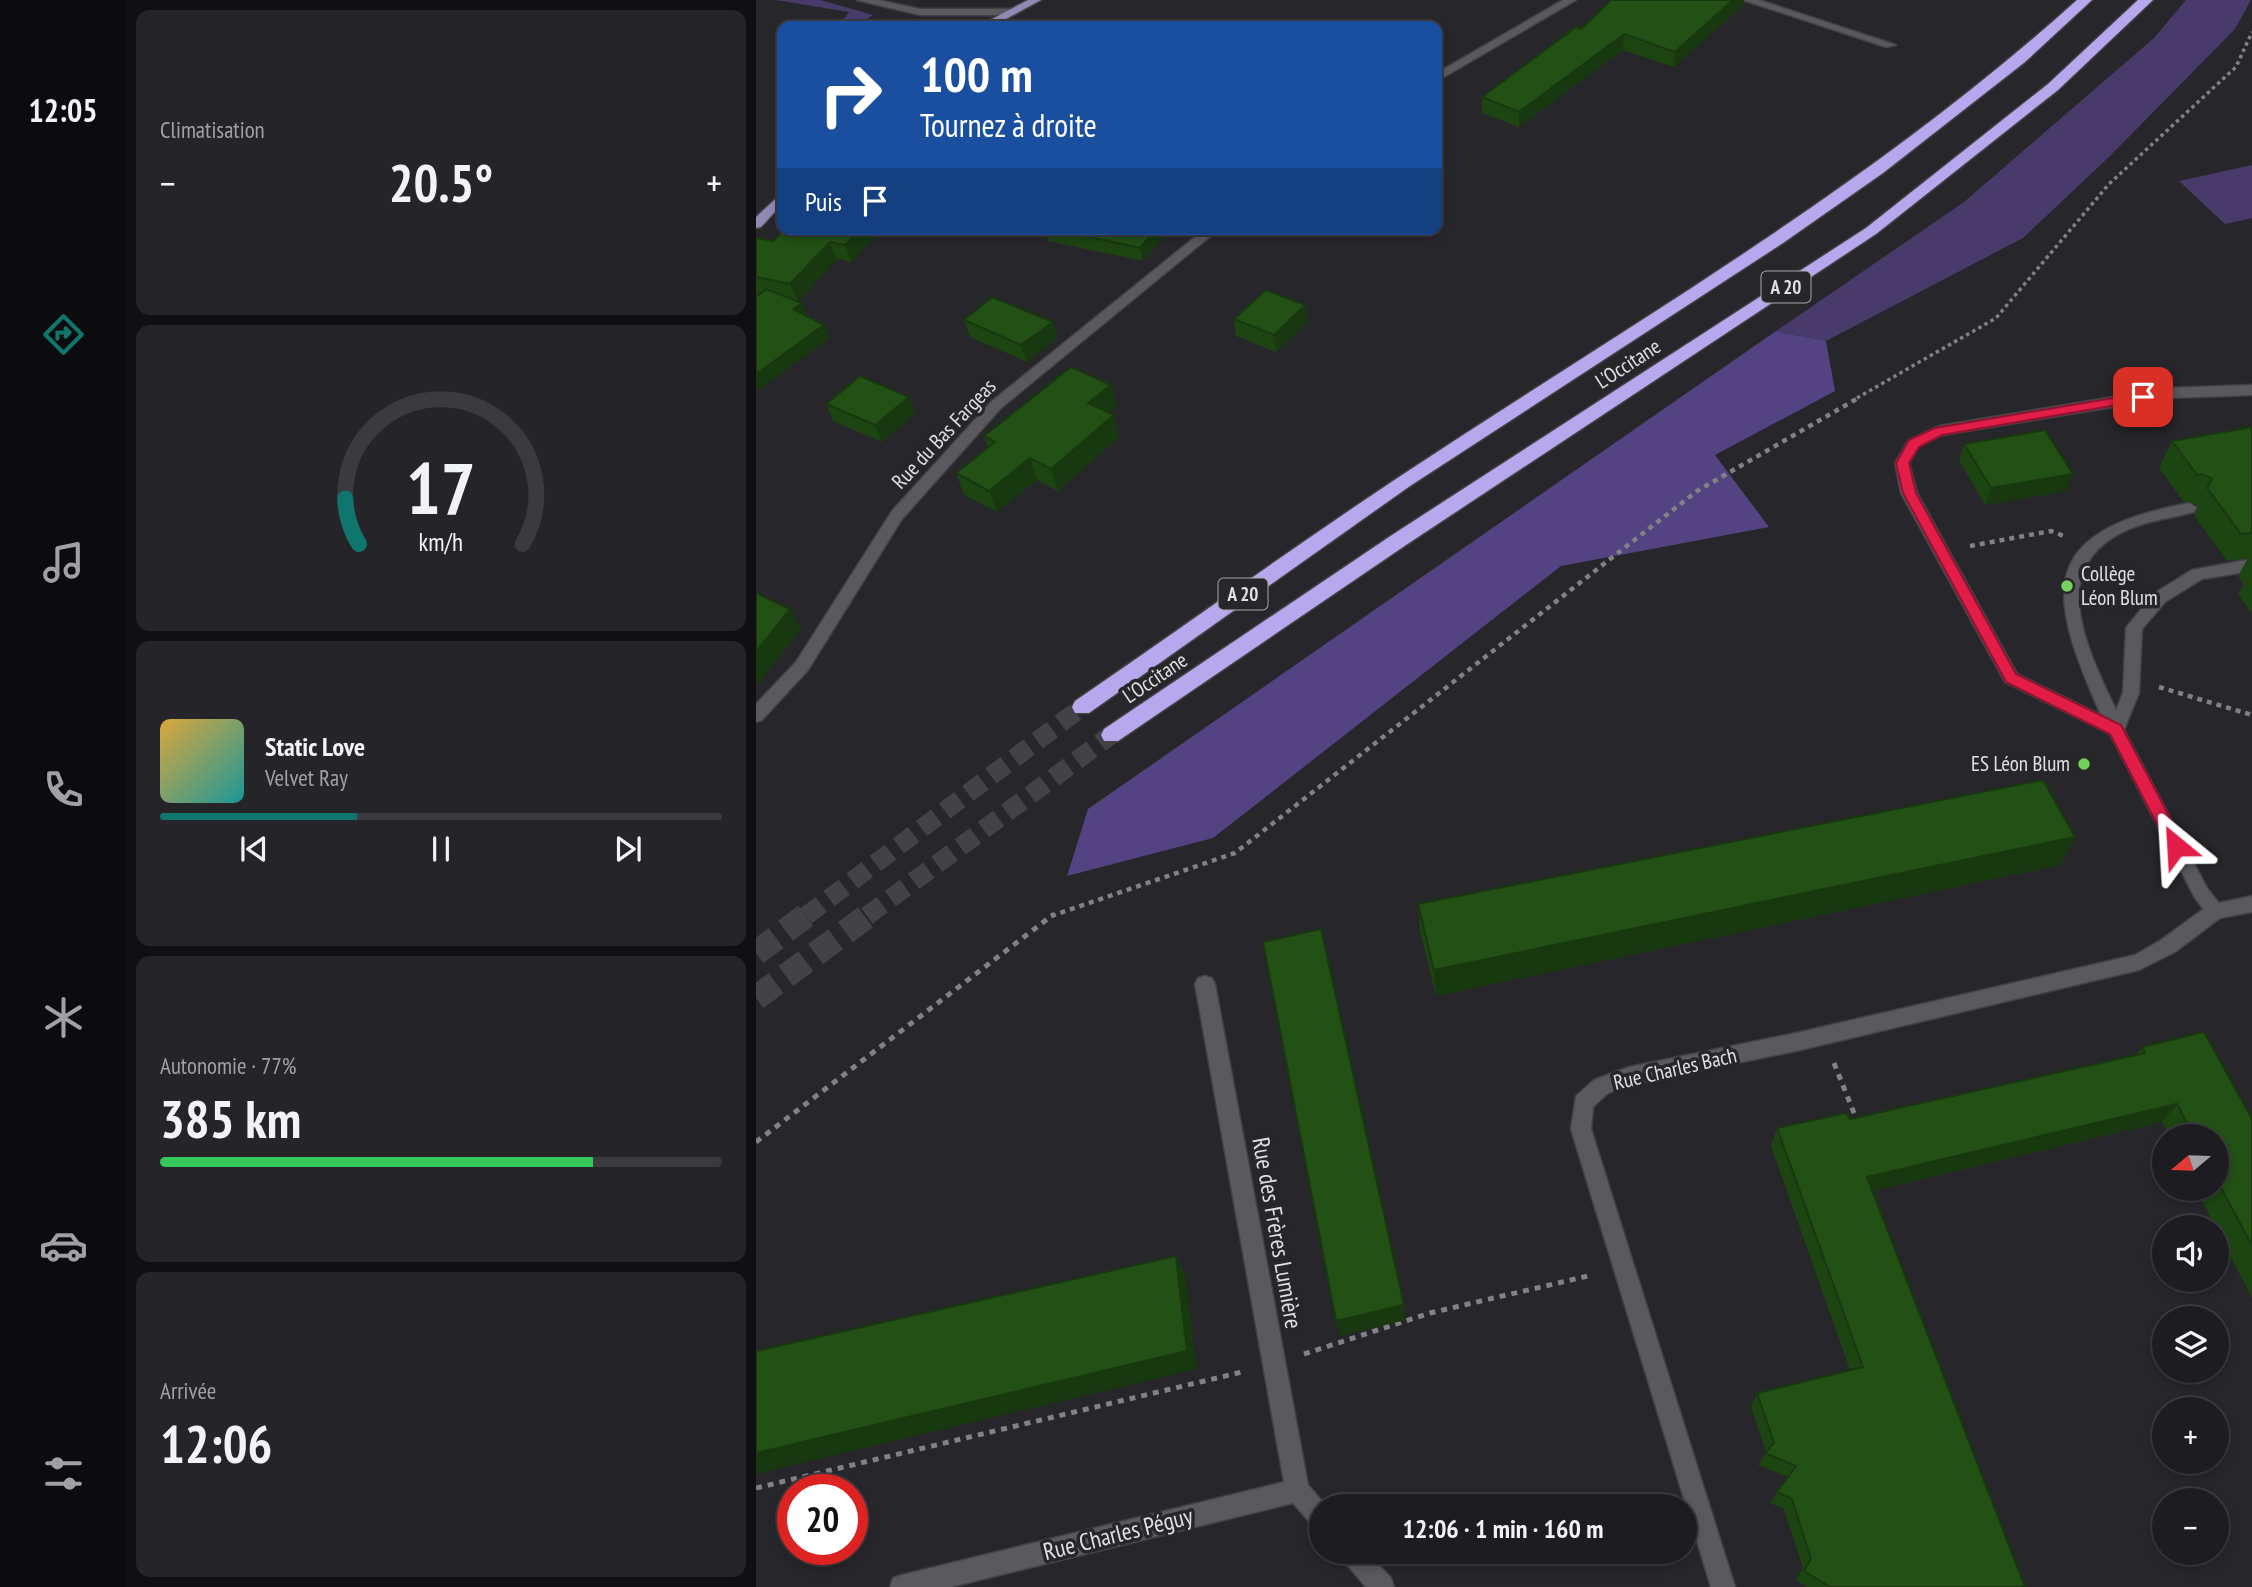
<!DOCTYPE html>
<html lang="fr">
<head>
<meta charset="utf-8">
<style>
	:root { --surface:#1d1c20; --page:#252529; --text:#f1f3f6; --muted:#a0a1a5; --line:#3b3a3e; --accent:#0f766e }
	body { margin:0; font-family:"PT Sans Narrow",sans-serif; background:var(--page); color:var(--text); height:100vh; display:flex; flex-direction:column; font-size:26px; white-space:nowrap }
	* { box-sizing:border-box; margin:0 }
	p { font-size:23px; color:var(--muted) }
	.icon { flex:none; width:38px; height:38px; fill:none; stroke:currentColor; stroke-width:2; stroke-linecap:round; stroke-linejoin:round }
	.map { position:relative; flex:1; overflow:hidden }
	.drawer { display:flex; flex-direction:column; gap:10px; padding:10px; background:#100f12; width:630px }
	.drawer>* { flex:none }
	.guide { position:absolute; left:21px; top:21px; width:665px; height:214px; border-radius:14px; box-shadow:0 4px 10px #0003,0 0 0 2px var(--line); background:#1a4fa0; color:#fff; overflow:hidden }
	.needle { width:46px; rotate:251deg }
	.fabs { position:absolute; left:1396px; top:1124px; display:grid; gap:14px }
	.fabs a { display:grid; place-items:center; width:77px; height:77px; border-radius:50%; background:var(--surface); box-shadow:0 4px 10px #0003,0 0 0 2px var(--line); font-size:35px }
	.speed { position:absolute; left:21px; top:1474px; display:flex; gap:14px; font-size:35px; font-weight:700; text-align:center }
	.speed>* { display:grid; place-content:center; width:91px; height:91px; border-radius:50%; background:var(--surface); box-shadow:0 4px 10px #0003,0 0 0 2px var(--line); line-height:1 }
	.speed .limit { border:10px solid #d22; background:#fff; color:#111 }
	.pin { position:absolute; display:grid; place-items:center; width:60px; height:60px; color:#fff; margin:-30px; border-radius:14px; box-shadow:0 4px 10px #0006 }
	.me { position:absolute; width:77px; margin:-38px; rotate:333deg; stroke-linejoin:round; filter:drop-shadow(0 0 5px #0008) }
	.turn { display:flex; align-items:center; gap:24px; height:147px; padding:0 28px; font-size:32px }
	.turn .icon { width:91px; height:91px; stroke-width:2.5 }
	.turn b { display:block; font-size:49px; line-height:60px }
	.then { display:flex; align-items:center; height:66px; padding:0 28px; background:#0003; gap:14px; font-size:26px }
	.big { font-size:52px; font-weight:600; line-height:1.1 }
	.drawer .widget { flex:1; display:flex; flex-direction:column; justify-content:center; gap:10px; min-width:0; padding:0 24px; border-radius:14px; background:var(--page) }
	.drawer .dial { align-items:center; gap:0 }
	.dial svg { height:182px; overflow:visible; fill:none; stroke:var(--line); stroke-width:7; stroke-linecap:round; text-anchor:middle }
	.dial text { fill:var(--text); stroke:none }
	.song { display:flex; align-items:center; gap:21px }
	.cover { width:84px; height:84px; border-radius:10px; background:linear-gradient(135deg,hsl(40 70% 55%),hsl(180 70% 35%)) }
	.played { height:7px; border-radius:4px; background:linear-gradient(90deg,var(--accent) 35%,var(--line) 35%) }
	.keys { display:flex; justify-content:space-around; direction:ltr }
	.heat { display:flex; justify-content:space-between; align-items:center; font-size:38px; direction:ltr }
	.charge { height:10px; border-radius:5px; background:linear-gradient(90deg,#34c759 77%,var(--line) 0) }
	.trip { position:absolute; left:553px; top:1494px; width:388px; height:70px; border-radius:35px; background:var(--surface); box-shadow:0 4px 10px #0003,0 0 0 2px var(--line); font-weight:600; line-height:70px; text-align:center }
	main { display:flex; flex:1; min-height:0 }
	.tabs { display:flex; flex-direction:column; width:126px; justify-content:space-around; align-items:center; background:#0c0b0d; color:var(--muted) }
	.tabs .icon { width:49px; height:49px }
	.tabs .active { color:var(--accent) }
	.tabs b { font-size:32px; color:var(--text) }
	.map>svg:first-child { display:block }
</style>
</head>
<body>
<main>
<nav class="tabs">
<b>12:05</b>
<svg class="icon active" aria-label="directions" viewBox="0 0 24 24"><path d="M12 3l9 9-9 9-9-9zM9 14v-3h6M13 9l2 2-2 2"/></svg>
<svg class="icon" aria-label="music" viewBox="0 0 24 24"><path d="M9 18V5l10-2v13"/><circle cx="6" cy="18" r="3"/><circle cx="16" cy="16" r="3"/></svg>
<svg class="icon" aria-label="phone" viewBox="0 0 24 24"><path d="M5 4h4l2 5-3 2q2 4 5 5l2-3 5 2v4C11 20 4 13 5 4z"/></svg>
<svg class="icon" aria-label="climate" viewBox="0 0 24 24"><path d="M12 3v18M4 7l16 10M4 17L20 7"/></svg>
<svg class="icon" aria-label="car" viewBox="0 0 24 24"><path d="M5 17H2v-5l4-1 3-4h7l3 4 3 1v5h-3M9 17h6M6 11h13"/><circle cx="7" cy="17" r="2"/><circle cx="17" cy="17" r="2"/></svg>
<svg class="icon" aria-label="filters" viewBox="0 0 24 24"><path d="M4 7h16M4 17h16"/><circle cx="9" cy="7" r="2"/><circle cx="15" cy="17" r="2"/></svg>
</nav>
<section class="drawer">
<div class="widget"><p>Climatisation</p>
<div class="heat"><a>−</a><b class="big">20.5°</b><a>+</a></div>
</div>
<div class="widget dial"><svg viewBox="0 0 100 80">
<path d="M14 69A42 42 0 1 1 86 69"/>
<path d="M14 69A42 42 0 0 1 8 49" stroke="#0f766e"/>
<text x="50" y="56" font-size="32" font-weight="700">17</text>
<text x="50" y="72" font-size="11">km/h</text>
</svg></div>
<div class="widget">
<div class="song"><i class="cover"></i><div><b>Static Love</b><p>Velvet Ray</p></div></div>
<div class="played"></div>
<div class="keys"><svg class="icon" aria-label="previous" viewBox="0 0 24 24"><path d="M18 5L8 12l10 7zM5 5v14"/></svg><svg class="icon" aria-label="pause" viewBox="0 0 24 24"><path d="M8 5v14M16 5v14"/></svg><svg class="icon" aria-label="next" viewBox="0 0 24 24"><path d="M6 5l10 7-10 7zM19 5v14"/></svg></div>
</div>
<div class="widget"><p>Autonomie · 77%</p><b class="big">385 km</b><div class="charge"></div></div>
<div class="widget"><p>Arrivée</p><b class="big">12:06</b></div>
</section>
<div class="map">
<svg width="1496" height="1587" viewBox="0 0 1496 1587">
	<rect width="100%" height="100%" fill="#27262a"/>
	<path fill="#483b6c" d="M20,0H64L117,15L111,19L87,20L93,12Z
		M1430,0H1495L1479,29L1354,156L1267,238L1070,341L1020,331L1208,202L1398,38Z
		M1496,165V218L1469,224L1423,181Z"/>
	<path fill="#544382" d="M1020,331L1070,341L1079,391L959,455L1013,527L805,566L457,838L311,876L332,809Z"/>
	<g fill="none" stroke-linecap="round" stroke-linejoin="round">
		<path stroke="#434246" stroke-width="19" stroke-dasharray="19 10" stroke-linecap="butt" d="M50,916L326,707
			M111,916L355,735"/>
		<path stroke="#434246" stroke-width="25" stroke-dasharray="25 12" stroke-linecap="butt" d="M0,953L52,914
			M0,998L114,914"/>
		<g stroke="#424145" stroke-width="3">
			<path id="lane" d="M1496,385V395L1412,398L1186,435L1163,446L1153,463L1161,493L1261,674L1345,715C1290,591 1280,532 1433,503L1441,508L1438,512C1416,518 1393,520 1371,530C1288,567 1332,650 1360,710L1367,693L1370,628L1397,594L1436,570L1496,559V571L1446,579L1409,602L1386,629L1383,693L1368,730L1451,888L1469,911L1467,917C1453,921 1447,908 1439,898L1354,734L1249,682L1145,493L1139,463L1153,440L1183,426L1412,388Z"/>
		</g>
		<g stroke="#424145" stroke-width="3">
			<path id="street" d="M101,0H122L164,9H257L263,12L257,15H164Z
				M807,0H820L681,81V73Z
				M987,0H1003L1140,45L1130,47Z
				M449,229H463L245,408L146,519L52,670L6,720L0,722V704L40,662L136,511L235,402Z
				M1496,896V912L1464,918L1419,952L1383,970L1040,1051L873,1085L852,1093L837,1107L835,1129L979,1587H955L815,1129L820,1096L838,1080L873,1067L1040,1033L1379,955L1405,940L1453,905Z
				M449,976L456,978L459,984L552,1485L571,1507H565V1530L557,1526L537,1503L195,1587H134L137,1578L146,1575L528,1482L439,984L442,978Z
				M583,1552H611L635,1578L638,1587H610L587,1560Z"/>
		</g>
		<g stroke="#424145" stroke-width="3">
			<path id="primary" d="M272,0H285L237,26H223Z
				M26,193V204L5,227L0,228V217Z"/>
		</g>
		<g stroke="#424145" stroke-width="3">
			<path id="highway" d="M1321,0H1336L1269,62L1127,173L1027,243L654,486L333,713H319L316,707L319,701C427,627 533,550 643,477C874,324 1114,187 1321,0Z
				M1382,0H1397L1302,90L1120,234L650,545L362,741H348L345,735L348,729L636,535L1110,228L1292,84Z"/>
		</g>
		<path stroke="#828185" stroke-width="3.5" stroke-dasharray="3.5 3.5" stroke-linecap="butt" d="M1101,398L1240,318L1353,184L1480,67L1496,32"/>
		<path stroke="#828185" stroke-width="4.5" stroke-dasharray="5 5" stroke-linecap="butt" d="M1214,546L1295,531L1308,536
			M1403,687L1496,715
			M295,916L479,853L941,491L1104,397"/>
		<path stroke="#828185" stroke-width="5" stroke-dasharray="6 6" stroke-linecap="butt" d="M1078,1063L1102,1123
			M0,1142L298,914
			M548,1354L674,1313L836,1275
			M0,1488L486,1372"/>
		<use href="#lane" fill="#5a595e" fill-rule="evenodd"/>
		<use href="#street" fill="#5a595e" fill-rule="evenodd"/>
		<use href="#primary" fill="#9288b4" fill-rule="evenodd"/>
		<use href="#highway" fill="#b7a8ed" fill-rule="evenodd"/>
	</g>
	<path fill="#1d4512" d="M855,0H988V4L918,67L867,50L763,127L726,113V97L825,29Z
		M126,229L95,262L81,259L42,301L52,316L74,338L4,294L0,293V240L17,241Z
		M289,229H414L387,261L292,241Z
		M549,305L551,322L520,352L480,336L478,319Z
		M208,320L297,322L301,338L271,362L214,337Z
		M70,404L159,414L126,442L77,421Z
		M361,407L353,413L358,415L363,437L302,491L281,480L241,512L208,495L200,473L232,447L228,436Z
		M1496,427V614L1482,594L1488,585L1482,576L1492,558L1471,561L1438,515L1442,506L1434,501L1428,502L1403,468L1416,441Z
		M1208,444L1310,491L1229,505L1203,460Z
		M1319,837L1304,865L680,996L664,931L662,904Z
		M1386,1047L1496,1119V1298L1461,1230V1227H1459L1440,1188H1461V1136H1413L1406,1122L1116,1191L1269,1587H1051L1040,1580L1047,1568L1028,1509L1014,1503L1032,1477L1002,1465L1010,1452L995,1407L1001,1393L1094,1370L1015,1146L1021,1128L1094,1119L1380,1055Z"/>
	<path fill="#18380f" d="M977,0H988V4L918,67L919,52Z
		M868,34L867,50L763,127V112Z
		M688,155L689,171L681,177V160Z
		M104,229H126L95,262L89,245Z
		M400,229H414L387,261L384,248Z
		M74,242L81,259L42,301L34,284Z
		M46,303L52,316L37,309Z
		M549,305L551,322L520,352L518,335Z
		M297,322L301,338L271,362L265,345Z
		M68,325L74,338L0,392V374Z
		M355,385L361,407L338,425L332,403Z
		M153,397L159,414L126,442L119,425Z
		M358,415L363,437L302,491L295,469Z
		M274,458L281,480L241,512L233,491Z
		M1317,474L1310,491L1229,505L1235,488Z
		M34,609L45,629L0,687V652Z
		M1319,837L1304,865L680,996L678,970Z
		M1421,1104L1406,1122L1102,1194L1111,1177Z
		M420,1256L430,1277L441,1369L0,1474V1453Z
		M648,1305L650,1320L584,1336L580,1321Z"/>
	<path fill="#225015" stroke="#18380f" stroke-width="2" d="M855,0H977L919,52L868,34L763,112L726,97L820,27L825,29Z
		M681,151L688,155L681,160Z
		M29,229H104L89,245L74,242L34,284L0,277V240L1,238L17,241Z
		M297,229H400L384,248Z
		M10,289L46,303L37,309L68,325L0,374V297Z
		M510,290L549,305L518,335L478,319Z
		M236,297L297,322L265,345L208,320Z
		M315,367L355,385L332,403L358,415L295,469L274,458L233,491L200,473L239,442L228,436Z
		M104,376L153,397L119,425L70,404Z
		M1496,427V533L1485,534L1451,488L1456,479L1447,474L1441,475L1416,441Z
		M1289,430L1317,474L1235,488L1208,444Z
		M0,593L34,609L0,652Z
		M1287,780L1319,837L678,970L662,904Z
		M565,929L648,1305L580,1321L507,942Z
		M1448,1032L1496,1119V1246L1461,1180V1136H1438L1421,1104L1111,1177L1269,1587H1074L1048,1571L1055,1559L1036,1499L1021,1492L1040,1466L1009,1453L1018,1443L1001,1393L1107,1367L1021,1128L1090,1113L1094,1119L1389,1053L1386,1047Z
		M420,1256L431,1351L0,1453V1351Z"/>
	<path fill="#e11d48" stroke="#92132f" stroke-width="2" d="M1387,393L1391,394V400L1186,435L1163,447L1153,463L1160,493L1260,674L1365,725L1429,846L1420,853L1415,851L1354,734L1250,682L1147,493L1140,463L1153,440L1179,428Z"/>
	<g fill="#74d25c" stroke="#27262a" stroke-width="2.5">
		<circle cx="1311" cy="586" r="7"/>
		<circle cx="1328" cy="764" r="7"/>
	</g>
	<g text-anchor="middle" stroke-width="7" stroke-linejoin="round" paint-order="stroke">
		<g fill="#27262a" stroke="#a8a8ab" stroke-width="2">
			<rect x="1005.5" y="271.5" width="49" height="31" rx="5"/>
			<rect x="462.5" y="578.5" width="49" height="31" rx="5"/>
		</g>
		<g font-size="19" font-weight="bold" fill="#e0dfe2">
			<text x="1030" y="294">A 20</text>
			<text x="487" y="601">A 20</text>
		</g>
		<g font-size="21" fill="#e0dfe2" stroke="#27262a">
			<text transform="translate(872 364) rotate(-33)" y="7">L'Occitane</text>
			<text transform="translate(188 434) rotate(-47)" y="7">Rue du Bas Fargeas</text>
			<text transform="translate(399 678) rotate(-34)" y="7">L'Occitane</text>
			<text transform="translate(919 1069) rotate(-13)" y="7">Rue Charles Bach</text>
		</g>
		<g font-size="21" fill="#e0dfe2" stroke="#27262a" text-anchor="start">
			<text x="1325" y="581">Collège<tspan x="1325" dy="24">Léon Blum</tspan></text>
			<text x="1314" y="771" text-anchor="end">ES Léon Blum</text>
		</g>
		<g font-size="24" fill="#e0dfe2" stroke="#27262a">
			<text transform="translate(521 1233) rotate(80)" y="8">Rue des Frères Lumière</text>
			<text transform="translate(362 1534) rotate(-14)" y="8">Rue Charles Péguy</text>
		</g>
	</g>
</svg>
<div class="fabs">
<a><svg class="needle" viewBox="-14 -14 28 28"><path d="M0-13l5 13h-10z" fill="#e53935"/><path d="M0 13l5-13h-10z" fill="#a0a1a5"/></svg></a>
<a><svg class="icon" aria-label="sound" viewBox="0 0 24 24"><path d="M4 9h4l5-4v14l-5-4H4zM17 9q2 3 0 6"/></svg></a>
<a><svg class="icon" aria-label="layers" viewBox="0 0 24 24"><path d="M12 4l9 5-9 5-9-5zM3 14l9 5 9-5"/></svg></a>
<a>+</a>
<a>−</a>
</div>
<div class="speed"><div class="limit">20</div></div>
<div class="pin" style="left:1387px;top:397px;background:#d93025"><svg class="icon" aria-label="arrive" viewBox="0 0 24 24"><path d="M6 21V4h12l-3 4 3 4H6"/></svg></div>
<svg class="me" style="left:1420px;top:846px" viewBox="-20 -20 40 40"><path d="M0-17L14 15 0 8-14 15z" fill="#e11d48" stroke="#fff" stroke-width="4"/></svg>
<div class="trip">12:06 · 1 min · 160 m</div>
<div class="guide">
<div class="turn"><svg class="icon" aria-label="right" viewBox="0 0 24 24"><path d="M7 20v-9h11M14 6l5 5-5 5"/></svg><div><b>100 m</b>Tournez à droite</div></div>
<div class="then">Puis<svg class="icon" aria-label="arrive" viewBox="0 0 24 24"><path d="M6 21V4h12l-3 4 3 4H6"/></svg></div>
</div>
</div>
</main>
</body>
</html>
